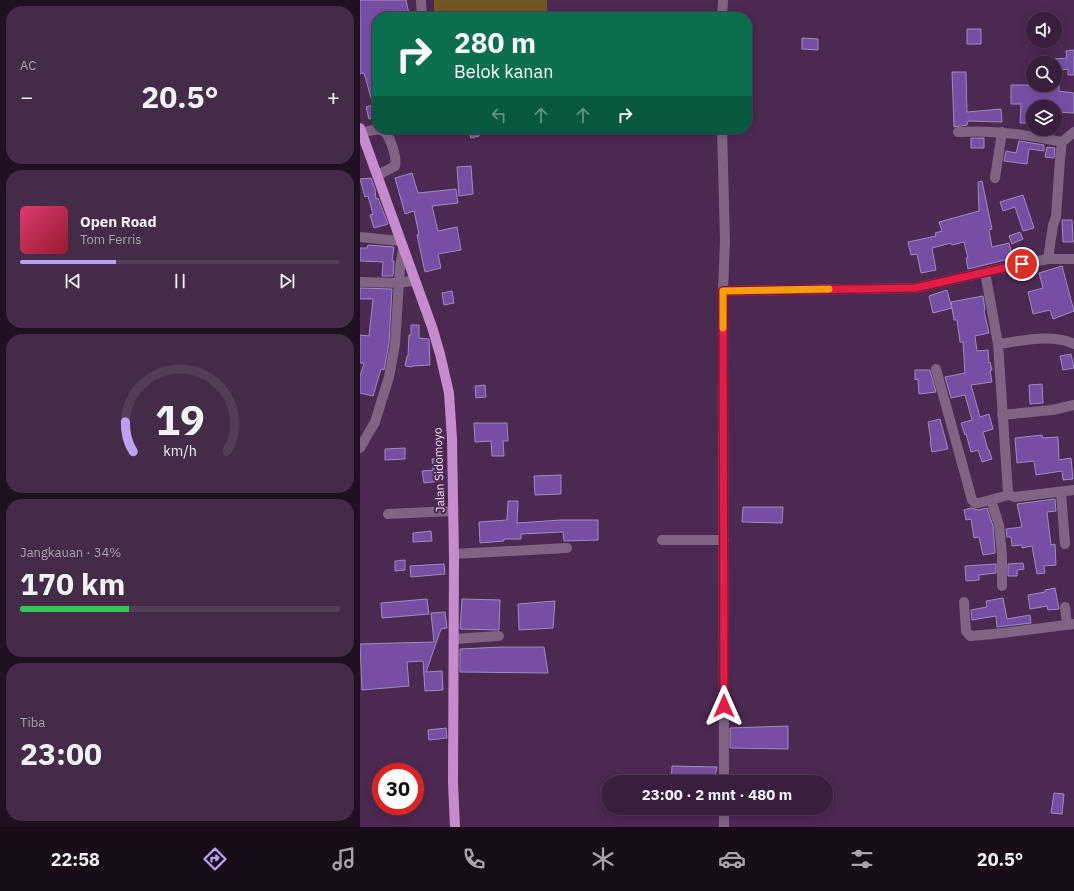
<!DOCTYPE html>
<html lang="id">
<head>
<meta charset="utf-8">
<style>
	:root { --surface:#391f3d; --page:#442c48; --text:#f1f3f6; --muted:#aba2b0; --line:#533d57; --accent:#bca0f2 }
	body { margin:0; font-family:"IBM Plex Sans",sans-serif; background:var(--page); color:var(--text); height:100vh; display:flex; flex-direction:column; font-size:15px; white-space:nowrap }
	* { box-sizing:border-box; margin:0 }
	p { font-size:13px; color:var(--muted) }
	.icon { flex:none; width:22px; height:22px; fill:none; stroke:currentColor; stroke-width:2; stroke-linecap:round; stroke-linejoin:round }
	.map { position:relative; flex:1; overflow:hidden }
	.panel { display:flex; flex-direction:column; gap:6px; padding:6px; background:#1f1122; width:360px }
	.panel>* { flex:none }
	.top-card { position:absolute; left:12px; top:12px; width:380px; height:122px; border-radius:16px; box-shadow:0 2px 10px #0003,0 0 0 1px var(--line); background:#0b6e4f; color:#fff; overflow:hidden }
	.controls { position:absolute; left:666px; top:12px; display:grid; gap:8px }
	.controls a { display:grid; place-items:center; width:36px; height:36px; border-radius:50%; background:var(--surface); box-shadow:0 2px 10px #0003,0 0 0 1px var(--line); font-size:20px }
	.speed { position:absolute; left:12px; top:763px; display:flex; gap:8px; font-size:20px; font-weight:700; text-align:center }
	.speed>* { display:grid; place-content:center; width:52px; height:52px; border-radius:50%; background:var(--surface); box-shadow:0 2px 10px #0003,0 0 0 1px var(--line); line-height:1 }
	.speed .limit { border:6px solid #d22; background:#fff; color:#111 }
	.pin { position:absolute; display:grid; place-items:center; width:34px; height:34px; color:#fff; margin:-17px; border:2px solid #fff; border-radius:50%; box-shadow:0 1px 4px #0007 }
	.me { position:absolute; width:44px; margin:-22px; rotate:0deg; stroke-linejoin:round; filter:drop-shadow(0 0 3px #0008) }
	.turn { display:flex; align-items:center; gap:14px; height:84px; padding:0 16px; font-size:18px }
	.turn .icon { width:52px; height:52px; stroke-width:2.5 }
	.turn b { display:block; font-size:28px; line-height:34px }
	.lanes { display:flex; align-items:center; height:38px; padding:0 16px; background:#0003; justify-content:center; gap:20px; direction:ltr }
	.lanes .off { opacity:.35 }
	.big { font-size:30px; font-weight:700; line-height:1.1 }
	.panel .card { flex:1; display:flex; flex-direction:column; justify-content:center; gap:6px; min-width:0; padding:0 14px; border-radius:16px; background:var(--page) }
	.panel .dial { align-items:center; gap:0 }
	.dial svg { height:104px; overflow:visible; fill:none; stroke:var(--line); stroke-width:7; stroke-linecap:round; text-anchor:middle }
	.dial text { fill:var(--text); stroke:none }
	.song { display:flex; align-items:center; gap:12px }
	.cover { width:48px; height:48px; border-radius:6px; background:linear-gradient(135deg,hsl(340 70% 55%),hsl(350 70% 35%)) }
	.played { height:4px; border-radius:2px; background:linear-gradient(90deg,var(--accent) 30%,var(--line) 30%) }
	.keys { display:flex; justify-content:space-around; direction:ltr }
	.heat { display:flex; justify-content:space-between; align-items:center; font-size:22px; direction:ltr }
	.charge { height:6px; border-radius:3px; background:linear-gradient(90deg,#34c759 34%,var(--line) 0) }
	.trip { position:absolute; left:241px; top:775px; width:232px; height:40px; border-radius:20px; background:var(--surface); box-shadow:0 2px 10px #0003,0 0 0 1px var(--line); font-weight:700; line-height:40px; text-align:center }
	.dock { display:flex; height:64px; justify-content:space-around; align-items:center; background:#170c18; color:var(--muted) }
	.dock .icon { width:28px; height:28px }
	.dock .selected { color:var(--accent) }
	.dock b { font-size:18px; color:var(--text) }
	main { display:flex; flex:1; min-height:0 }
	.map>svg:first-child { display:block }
</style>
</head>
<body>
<main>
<section class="panel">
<div class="card"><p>AC</p>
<div class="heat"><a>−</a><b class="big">20.5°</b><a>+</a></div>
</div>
<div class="card">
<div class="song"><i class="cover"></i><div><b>Open Road</b><p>Tom Ferris</p></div></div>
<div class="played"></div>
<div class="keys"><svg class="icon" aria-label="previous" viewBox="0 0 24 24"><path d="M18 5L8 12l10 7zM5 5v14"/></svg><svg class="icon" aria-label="pause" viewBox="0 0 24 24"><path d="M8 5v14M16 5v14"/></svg><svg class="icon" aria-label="next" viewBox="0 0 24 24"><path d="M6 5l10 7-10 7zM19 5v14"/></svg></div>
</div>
<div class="card dial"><svg viewBox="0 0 100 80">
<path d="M14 69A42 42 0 1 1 86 69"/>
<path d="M14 69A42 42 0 0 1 8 46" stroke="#bca0f2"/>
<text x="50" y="56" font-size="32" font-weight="700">19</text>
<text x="50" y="72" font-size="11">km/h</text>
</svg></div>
<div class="card"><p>Jangkauan · 34%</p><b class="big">170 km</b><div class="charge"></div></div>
<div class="card"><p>Tiba</p><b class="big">23:00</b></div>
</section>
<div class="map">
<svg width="714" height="827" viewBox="0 0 714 827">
	<rect width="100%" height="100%" fill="#4c2951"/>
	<path fill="#735821" d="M74,0H187V17H74Z"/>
	<path fill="#764fa4" stroke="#a08bbf" d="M0,0H46L49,14L36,17H17V117L9,119L6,107L13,105L4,73L0,74Z
		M607,29H621V44H607Z
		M442,38L458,39V50L442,49Z
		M714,50V75H708V69L695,71V59L707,58L706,51Z
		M592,72H606L607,112L641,109L642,122L608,121L607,125L594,127Z
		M651,85H699V91L714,93V113L695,112L696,107H673V123H660L661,104H651Z
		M108,129H117L119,136L111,138Z
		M611,138H624V148H611Z
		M659,141L684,145V151L669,149L667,164L644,161L646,151L656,153Z
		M687,147L695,148L694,158L685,157Z
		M111,166L113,194L99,196L97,167Z
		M52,173L58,193L96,189L98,203L72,206L78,231L97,227L101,250L78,254L81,268L65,272L57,235L59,234L54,211L45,214L35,178Z
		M11,178L15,189L16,199L18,198L28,224L14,228L10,215L13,214L8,196L5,197L0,179Z
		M622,181L632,229L629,230L632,247L649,243L653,258L608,269L606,258H608L604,242L592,245L591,243L572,248L576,270L561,273L557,254L551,255L548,242L576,236L575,233L582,231L579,222L619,211L618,182Z
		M663,195L674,228L663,231L655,207L643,211L640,202Z
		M702,220H712L713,242H703Z
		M660,232L663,239L652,244L649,236Z
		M8,245L34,247L32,261H34L33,276H22L23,262L0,261V248H7Z
		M702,266L714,311L693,319L690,310L673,314L668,292L683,288L679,273Z
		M0,288L32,289L29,343L24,370L21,369L13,396L0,393V376L4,363H0V335L9,336L13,299H0Z
		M587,290L592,308L573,313L569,296Z
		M92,291L94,303L84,305L82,293Z
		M623,296L625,310L624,311L629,333L615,336L617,351L628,350L629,363L630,362L632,370L630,371L632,382L611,385L620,417L629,414L633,429L623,432L628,450H629L632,459L622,462L618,450L611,452L606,434L605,435L601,423L612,420L605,395L591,398L585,377L605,373L603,342H600L597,320H594L591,302Z
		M51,325H59V338L69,339L70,365L53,366L52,367L45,366L47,356H48L49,335H51Z
		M711,354L714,368L703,370L700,356Z
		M555,370H570L576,392L559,394L558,379L555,380Z
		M682,384L683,403L670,404L669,385Z
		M125,385L126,397L116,398L115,386Z
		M580,419L588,449L572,452L570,441H571L568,422Z
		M114,423H147L148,441H143L144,456H132L131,441L115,442Z
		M682,435L683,438L698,437L699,460L711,458L713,479L703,480L702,471L676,475L674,461L657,463L655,438Z
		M45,448V459L25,460V449Z
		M79,458L81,481L64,483L62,471L73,470L72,459Z
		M201,475V494L175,495L174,476Z
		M695,499L696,511L687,512L691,545L695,544L696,565L684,566L685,573L677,574L672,546L662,548V545L652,546L651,537H647L646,529L662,527L657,504Z
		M148,501H158L157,523L201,520H238V540L204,541L203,532L161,534V539H144V541L120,543L119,522L147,520Z
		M383,507H423L422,523L382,522Z
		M611,508L619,510L627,508L633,526L635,553L623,555L619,537L614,538L611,519L606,520L604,510Z
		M71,531L72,541L53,542V533Z
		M45,560V570L35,571V561Z
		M663,563L664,569L657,570V576H648V564Z
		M84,564L85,574L51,577L50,566Z
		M636,564V573L619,575V580L606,581L605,566Z
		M695,588L699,609L688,610L687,606L670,609L668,595L685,592V590Z
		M643,598L647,619L670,615L671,623L637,627L636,616L612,620L611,610L627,607L626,601Z
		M67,599L69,614L22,618L21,603Z
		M102,599L140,600L139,630L100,629Z
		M195,601L193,628L159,630L158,604Z
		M85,612L87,628L81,629L66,672L82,671L83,690L65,691L63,661L47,662L49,686L2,690L0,644L74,642L71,613Z
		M142,647H184L188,673L100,672V649Z
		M428,726V749L370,748V728Z
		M86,728L87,738L69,740L68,730Z
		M312,766L357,767V768L353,782H311Z
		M694,793L704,794L702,814L691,813Z"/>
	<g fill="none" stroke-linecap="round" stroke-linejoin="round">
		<path stroke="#816484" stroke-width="10" d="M61,0L62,17
			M362,17L363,0
			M362,129L365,241L363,291L364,782
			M598,132C633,130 667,134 702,142
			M2,133C8,131 14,129 21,130C30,132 37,158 35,166L18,175
			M635,178L642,132
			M0,237L40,241
			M688,259L693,225L696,217L700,159L702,142L714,132
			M625,272L638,344L648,492L649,495L655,497L714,490
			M0,282L39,283L51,281L55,282
			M363,291L555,288L648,267L688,259H714
			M638,344C661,341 692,333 714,344
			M576,369L612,500L615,503H619L649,495
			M642,415L692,410L714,405
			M0,448L15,422L29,377L35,344L40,267L43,249
			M701,493L705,544
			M631,500L639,525L642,555V586
			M28,514L93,511
			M302,540H364
			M94,554L207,548
			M604,602L606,631L610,636L634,634L714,624
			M705,607L707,625
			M94,639L139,636
			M364,827V808"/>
		<path stroke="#c68bcd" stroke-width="10" d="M0,128L72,327L80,354L89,393L92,439L94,558L93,783L95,827"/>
	</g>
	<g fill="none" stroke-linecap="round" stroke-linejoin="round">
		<g stroke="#92132f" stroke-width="10">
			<path id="route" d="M364,706L363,291L555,288L662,264"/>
		</g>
		<use href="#route" stroke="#e11d48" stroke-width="7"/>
		<path stroke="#f59e0b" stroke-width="7" d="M363,328V291L469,289"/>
	</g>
	<g text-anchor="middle" stroke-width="4" stroke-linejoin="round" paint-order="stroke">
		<g font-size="12" fill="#f2dcf4" stroke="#4c2951">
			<text transform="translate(79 470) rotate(-92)" y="4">Jalan Sidomoyo</text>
		</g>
	</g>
</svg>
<div class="controls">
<a><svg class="icon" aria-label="sound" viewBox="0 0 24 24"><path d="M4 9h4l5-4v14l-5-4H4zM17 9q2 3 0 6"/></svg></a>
<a><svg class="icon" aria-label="search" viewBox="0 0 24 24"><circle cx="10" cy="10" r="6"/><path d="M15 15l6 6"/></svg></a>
<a><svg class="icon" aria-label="layers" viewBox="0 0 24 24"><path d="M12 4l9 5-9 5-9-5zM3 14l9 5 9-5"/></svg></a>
</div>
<div class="speed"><div class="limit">30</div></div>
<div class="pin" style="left:662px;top:264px;background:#d93025"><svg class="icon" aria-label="arrive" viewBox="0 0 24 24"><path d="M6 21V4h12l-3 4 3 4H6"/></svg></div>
<svg class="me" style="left:364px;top:706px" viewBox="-20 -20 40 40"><path d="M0-17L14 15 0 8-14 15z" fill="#e11d48" stroke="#fff" stroke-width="4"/></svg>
<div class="trip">23:00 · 2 mnt · 480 m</div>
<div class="top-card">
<div class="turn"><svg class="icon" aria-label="right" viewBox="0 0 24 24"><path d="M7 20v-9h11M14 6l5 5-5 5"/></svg><div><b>280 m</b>Belok kanan</div></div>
<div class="lanes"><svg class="icon off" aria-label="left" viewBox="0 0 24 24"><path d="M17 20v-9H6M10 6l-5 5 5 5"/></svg><svg class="icon off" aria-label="ahead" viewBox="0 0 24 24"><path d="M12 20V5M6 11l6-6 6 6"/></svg><svg class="icon off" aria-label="ahead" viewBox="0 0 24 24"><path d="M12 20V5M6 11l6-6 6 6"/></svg><svg class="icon" aria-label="right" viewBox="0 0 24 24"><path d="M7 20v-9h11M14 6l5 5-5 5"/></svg></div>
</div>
</div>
</main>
<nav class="dock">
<b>22:58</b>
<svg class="icon selected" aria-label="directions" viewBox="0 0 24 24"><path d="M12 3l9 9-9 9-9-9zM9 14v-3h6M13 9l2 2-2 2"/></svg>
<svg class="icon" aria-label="music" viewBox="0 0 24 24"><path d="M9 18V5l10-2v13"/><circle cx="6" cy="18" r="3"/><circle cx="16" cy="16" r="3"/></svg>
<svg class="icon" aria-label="phone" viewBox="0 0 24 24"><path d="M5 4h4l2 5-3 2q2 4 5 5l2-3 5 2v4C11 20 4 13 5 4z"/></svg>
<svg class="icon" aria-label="climate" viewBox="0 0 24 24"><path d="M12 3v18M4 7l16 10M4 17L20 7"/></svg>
<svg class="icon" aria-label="car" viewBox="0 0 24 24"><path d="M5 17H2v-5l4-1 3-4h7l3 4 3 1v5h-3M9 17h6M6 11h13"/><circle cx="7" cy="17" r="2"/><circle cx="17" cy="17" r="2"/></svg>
<svg class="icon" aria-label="filters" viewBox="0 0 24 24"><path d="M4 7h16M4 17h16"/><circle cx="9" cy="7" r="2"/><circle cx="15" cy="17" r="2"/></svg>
<b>20.5°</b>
</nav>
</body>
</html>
